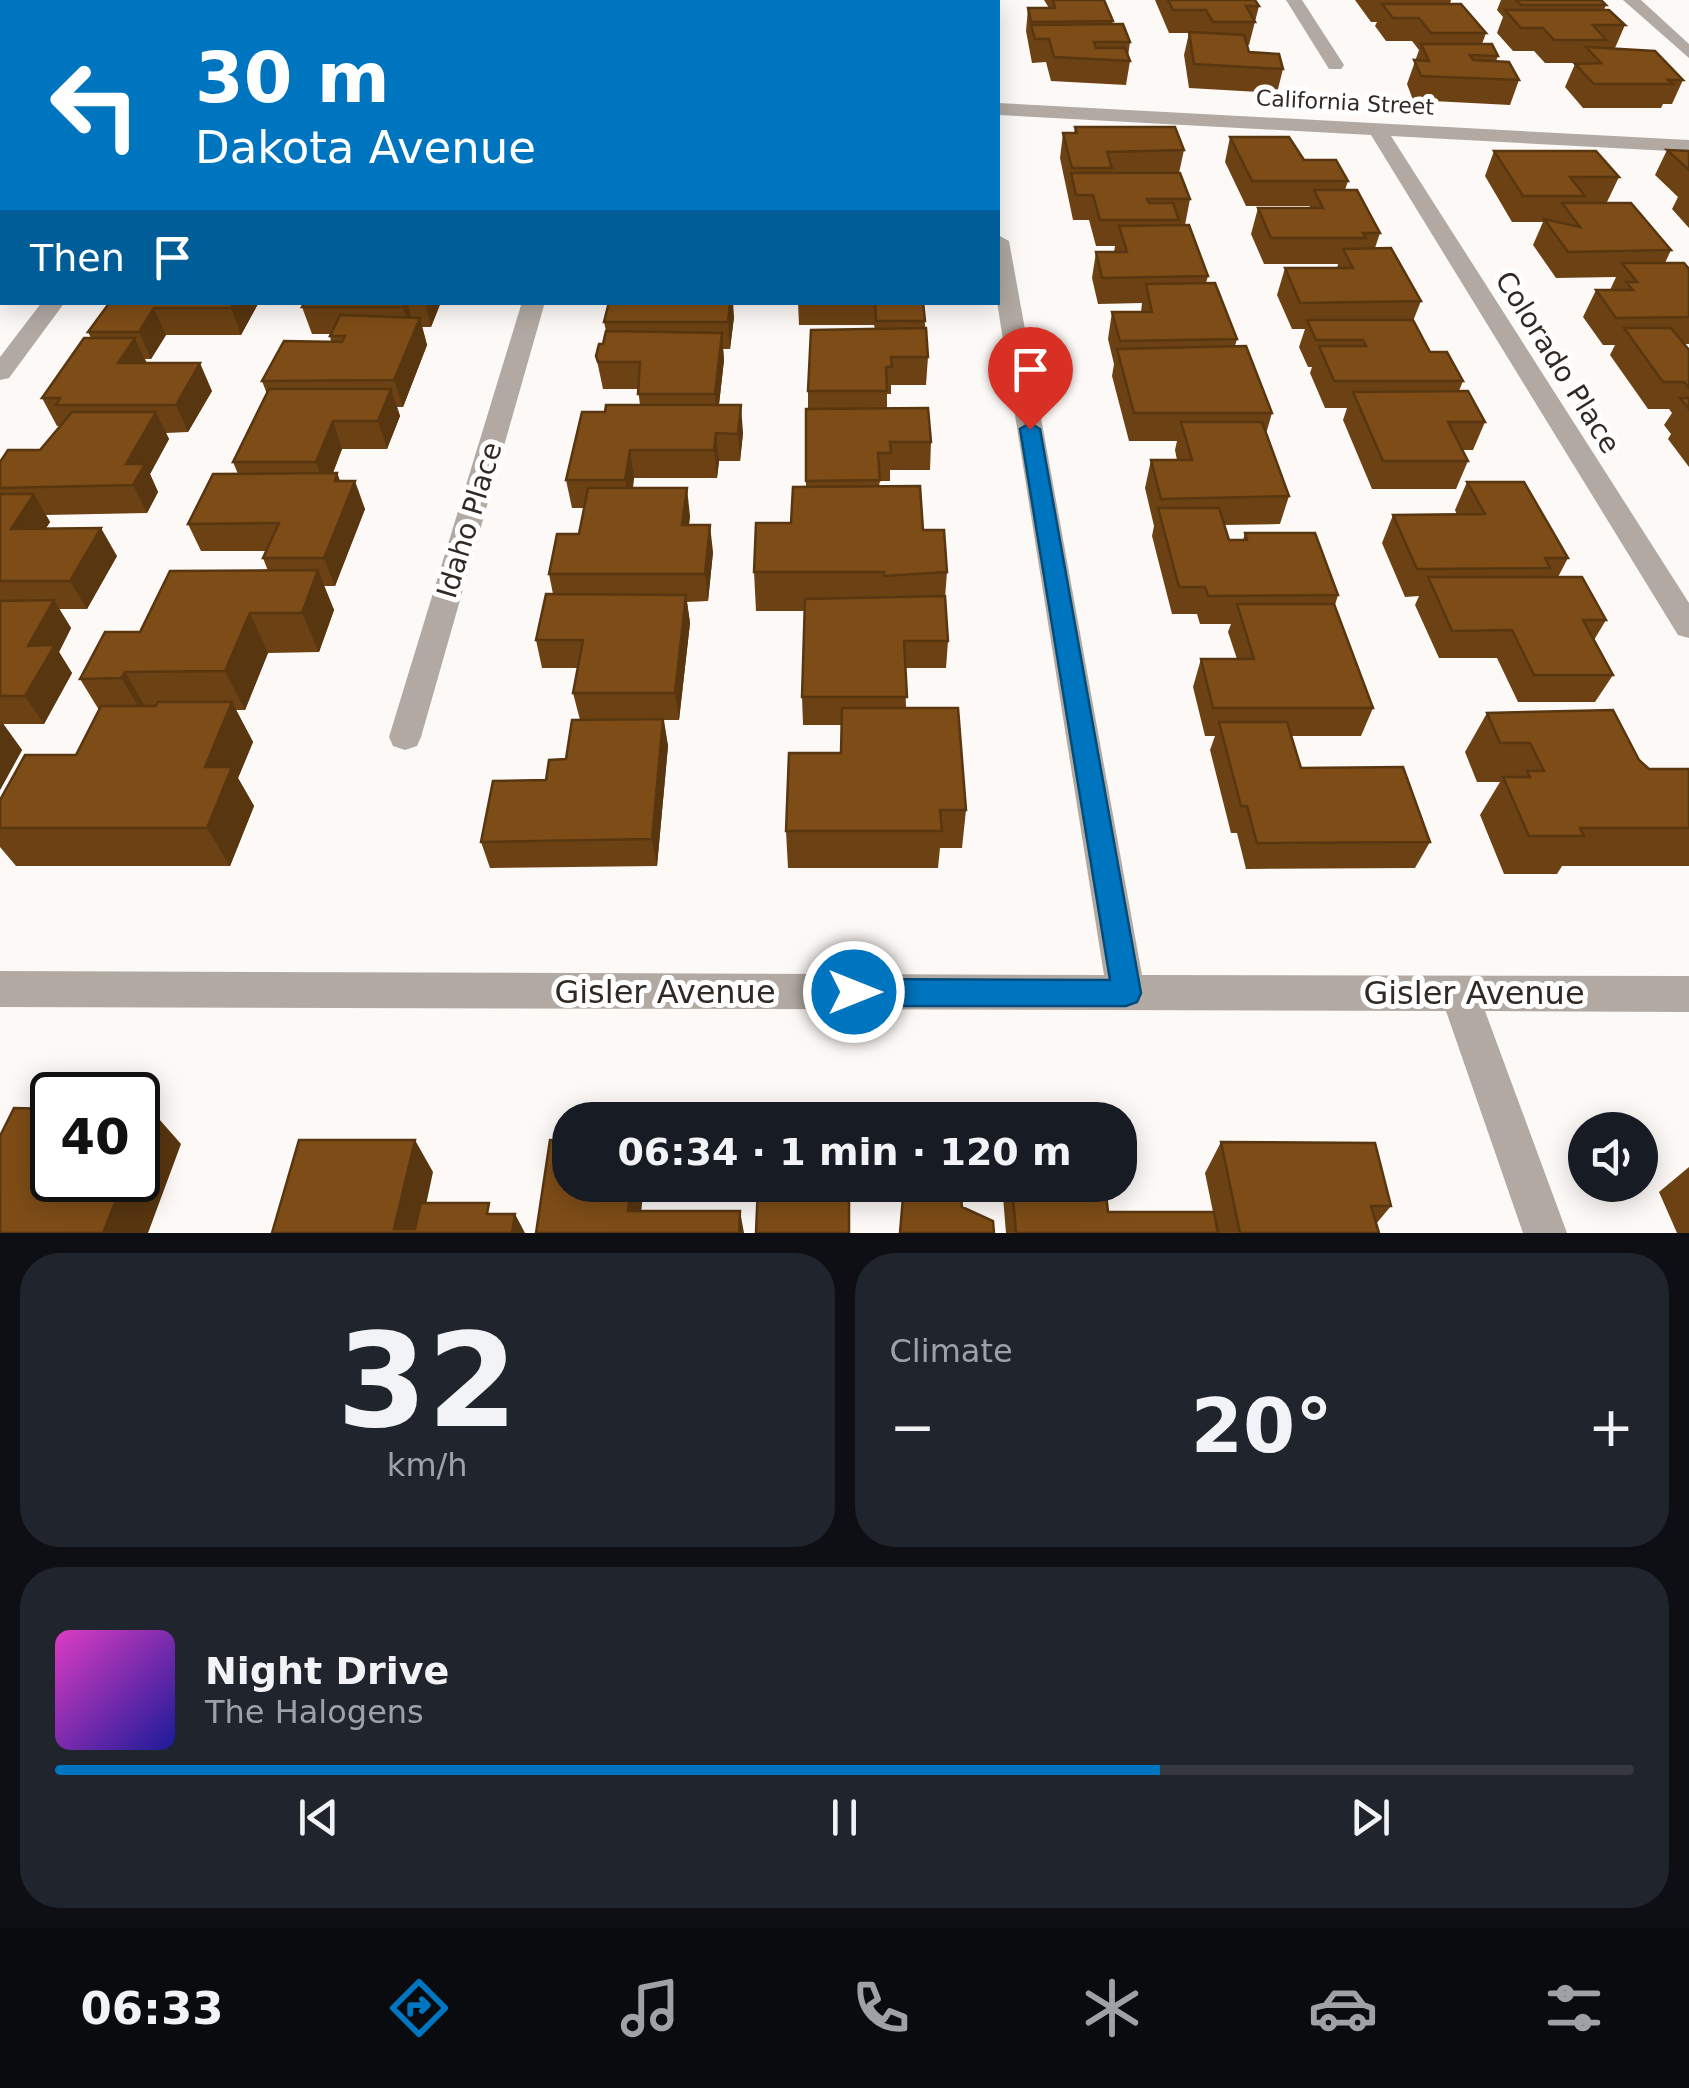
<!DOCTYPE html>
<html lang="en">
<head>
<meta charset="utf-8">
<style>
	:root { --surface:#171b24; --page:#20242c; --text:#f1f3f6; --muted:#9ea1a6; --line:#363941; --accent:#0075bf }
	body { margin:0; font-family:"DejaVu Sans",sans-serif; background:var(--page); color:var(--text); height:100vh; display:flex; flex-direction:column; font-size:38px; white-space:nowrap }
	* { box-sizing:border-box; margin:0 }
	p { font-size:32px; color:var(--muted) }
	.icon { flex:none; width:55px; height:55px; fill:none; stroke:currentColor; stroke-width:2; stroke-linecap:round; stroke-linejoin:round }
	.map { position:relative; height:1233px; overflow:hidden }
	.sheet { display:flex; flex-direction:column; gap:20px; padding:20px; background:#0d0f14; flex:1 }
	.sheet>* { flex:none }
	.top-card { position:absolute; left:0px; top:0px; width:1000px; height:305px; box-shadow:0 5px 25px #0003; background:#0075bf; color:#fff; overflow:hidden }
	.controls { position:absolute; left:1568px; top:1112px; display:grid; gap:20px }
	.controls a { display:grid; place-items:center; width:90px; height:90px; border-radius:50%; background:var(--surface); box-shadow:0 5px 25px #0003; font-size:50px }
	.speed { position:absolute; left:30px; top:1072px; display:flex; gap:20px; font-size:50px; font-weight:700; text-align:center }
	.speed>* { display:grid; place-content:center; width:130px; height:130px; border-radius:50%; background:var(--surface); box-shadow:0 5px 25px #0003; line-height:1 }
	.speed .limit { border:5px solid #111; border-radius:15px; background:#fff; color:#111 }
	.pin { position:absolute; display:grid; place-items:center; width:85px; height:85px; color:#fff; margin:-102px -42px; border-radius:50% 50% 50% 0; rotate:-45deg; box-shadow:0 0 10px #0007 }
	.pin .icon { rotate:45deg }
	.me { position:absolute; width:110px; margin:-55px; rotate:90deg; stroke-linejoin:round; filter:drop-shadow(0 0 8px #0008) }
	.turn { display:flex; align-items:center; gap:35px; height:210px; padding:0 30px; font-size:45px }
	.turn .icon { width:130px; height:130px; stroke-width:2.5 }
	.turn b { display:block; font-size:70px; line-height:85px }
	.then { display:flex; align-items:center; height:95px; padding:0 30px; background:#0003; gap:20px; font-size:38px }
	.big { font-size:75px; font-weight:800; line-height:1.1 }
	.sheet .widget { flex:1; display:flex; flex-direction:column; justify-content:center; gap:15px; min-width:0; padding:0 35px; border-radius:40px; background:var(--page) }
	.sheet .dial { align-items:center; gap:0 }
	.dial b { font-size:130px; line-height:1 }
	.song { display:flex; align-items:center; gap:30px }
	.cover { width:120px; height:120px; border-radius:15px; background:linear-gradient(135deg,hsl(310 70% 55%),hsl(240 70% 35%)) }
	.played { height:10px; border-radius:5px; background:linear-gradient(90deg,var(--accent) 70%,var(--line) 70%) }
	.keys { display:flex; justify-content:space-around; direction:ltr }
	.heat { display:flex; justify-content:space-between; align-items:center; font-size:55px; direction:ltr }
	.sheet .tiles { flex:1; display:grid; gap:20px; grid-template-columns:1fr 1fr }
	.widget:last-child { grid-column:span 2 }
	.trip { position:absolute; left:552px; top:1102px; width:585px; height:100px; border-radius:40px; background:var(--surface); box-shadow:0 5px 25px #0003; font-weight:800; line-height:100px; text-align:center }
	.dock { display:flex; height:160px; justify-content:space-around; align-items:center; background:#090b0e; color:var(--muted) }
	.dock .icon { width:70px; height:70px }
	.dock .current { color:var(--accent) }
	.dock b { font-size:45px; color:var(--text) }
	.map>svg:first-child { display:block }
</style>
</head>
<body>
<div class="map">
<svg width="1689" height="1233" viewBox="0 0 1689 1233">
	<rect width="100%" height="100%" fill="#fdf9f6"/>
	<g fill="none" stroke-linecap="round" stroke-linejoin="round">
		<path fill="#b1a9a2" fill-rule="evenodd" d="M949,0H965L966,2H950Z
			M1286,0H1302L1344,65L1341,69H1329Z
			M1623,0H1641L1689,44V58Z
			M0,53H2V63H0Z
			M998,103L1689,140V152L1391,136L1689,603V638L1678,635L1371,135L998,115Z
			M998,235L1009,241L1142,975L1689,976V1012L1485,1011L1567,1233H1523L1446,1011L0,1007V971L1104,975L997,302Z
			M42,302H65L9,378L0,380V357Z
			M522,302H545L421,737L417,746L405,750L393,746L389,737Z"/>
	</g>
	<path fill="#6c4214" d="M457,0H544L543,2H456Z
		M680,0H759V2H680Z
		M1044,0H1104L1113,21L1112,24L1130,42L1128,56L1130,61L1126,85L1051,81L1046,62L1032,63L1026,31L1028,8H1049Z
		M1155,0H1255L1259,6L1249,45H1247L1249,52L1283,69L1277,93L1189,88L1184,55L1189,33H1169Z
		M1355,0H1451L1450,4L1486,33L1482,44L1498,56L1496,61L1519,80L1510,105L1413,100L1407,84L1419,50L1412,41H1386L1375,26L1377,22H1371Z
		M1501,0H1601L1606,5L1604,10L1625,25L1615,48L1683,80L1672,104H1663L1661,108H1583L1565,87L1575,64L1579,63H1545L1534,51H1513L1497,33L1503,17L1497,10Z
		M0,112H2V229H0Z
		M1075,127L1184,150L1179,173L1190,199L1185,225L1178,226L1208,276L1206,283L1237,339L1235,346L1272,413L1266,434L1289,496L1280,524L1224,525L1229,540H1243L1245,533L1338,595L1335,605L1373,708L1361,736H1291L1301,768L1430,842L1415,868L1246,869L1237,833H1231L1210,750L1215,736H1205L1193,687L1201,659H1237L1228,632L1231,624H1200L1197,614H1172L1152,536L1154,526L1145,488L1151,460H1177L1175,450L1177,441H1129L1112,376L1114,364L1108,339L1112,312H1141L1142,303L1098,304L1092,278L1096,252H1114L1115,246H1096L1089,220H1073L1060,158L1063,133H1074Z
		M1230,137L1304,160L1348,181L1345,190L1380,233L1375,248L1421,301L1413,321L1430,352L1463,381L1459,391L1485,422L1473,450H1462L1468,461L1456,489H1372L1343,420L1347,408H1325L1310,373L1312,367H1308L1299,347L1305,329H1292L1277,295L1285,268H1337L1338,264H1264L1251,234L1258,208H1309L1310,206H1246L1225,162Z
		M1667,150L1689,151V228L1672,209L1678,197L1655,175Z
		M1494,151L1619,177L1607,202L1671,250L1665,263L1689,269V344H1684L1689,350V467L1668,439L1671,434L1664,425L1672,413L1669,409H1648L1610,355L1615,345H1603L1583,317L1596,290H1610L1616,277L1556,278L1533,245L1543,222H1512L1485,176Z
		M110,302H259L241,335H166L151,359H145L147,363L212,391L188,432L166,433L169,439L150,474L158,492L147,513L46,515L50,522L46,528L117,556L87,609H59L71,628L59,652L72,673L44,724H3L22,750L0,790V462L40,450L61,426H57L42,398L91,338L88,332Z
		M305,302H441L431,327H422L427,345L403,407H397L400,416L387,449H342L333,473H337L340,481L365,509L335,586H324L334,610L319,652L268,653L245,710H236L253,742L238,778L254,806L230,866H16L0,847V800L76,755L99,710L80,679L140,632L268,571L263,558L266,551H201L188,524L238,474L233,462L267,394L262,381L331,342L330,336L331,334H312L302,307Z
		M798,302H923L928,357L926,385H891V394H887V408L931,442L930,470H890V481H880L879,486L923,530L947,572L945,598L948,641L946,668H905L906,708L966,810L962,848H940L938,868H788L786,831L841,753V725H803L802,697L805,611H756L754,572L791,523L806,487V409H808V391L875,329L874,325H799Z
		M734,317L730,349H723L724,360L719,405L743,433L740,461H719L717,478H634L633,488L690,516L689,525L713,552L708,601L687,602L690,623L679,720H664L668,746L657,866L490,868L481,842L566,759L580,720L573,693L578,668H542L536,640L553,594L549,574L579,534L585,508H572L566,480L605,412L640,405L638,389H603L596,356L603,344L606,331L604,322Z
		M1467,482L1568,558L1558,577L1606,620L1594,640L1613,675L1595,702H1518L1497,658H1439L1415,605L1419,596L1405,597L1382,543L1393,515H1457L1455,510Z
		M1487,713L1639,760L1649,769H1689V866H1562L1557,874H1504L1480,815L1500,782H1477L1465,752Z
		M1221,1142L1391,1206L1376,1224L1379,1233H1006L1002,1185H1105L1108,1212H1213L1205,1173Z
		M1689,1167V1233H1677L1659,1192Z"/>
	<path fill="#583610" d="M51,0H84L81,2H49Z
		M2,197V215L0,210V200Z
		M234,302H259L241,335L231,308Z
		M405,302H407L414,326L411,334L403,307Z
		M425,302H441L431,327Z
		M730,302H733L734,317L730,349L728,322Z
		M154,308L166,335L151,359L139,332Z
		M420,318L427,345L403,407L394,380Z
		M722,333L724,360L717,421L715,394Z
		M135,338L147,365L118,363Z
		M200,363L212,391L188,432L176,405Z
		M391,389L400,416L387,449L378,421Z
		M741,405L743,433L740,461L738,434Z
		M156,412L169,439L150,474L158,492L147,513L133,485L126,464Z
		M333,421L342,449L326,490L316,462Z
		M716,433L719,461L717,478L714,450Z
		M630,450L634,478L629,508L625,480Z
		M337,473L347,500L355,481L365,509L335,586L324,558L335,481Z
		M687,488L690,516L685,552L682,525Z
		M34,494L50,522L28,556L11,529Z
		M710,525L713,552L708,601L705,574Z
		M101,528L117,556L87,609L70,581Z
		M318,570L334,610L319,652L302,613Z
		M686,595L690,623L679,720L675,693Z
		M54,600L71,628L59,652L72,673L44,724L25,696L28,646Z
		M250,613L268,653L245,710L225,671Z
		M125,672L148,711L145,717L121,678Z
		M232,702L253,742L238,778L254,806L230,866L207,828L205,767Z
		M663,719L668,746L657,866L652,839Z
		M2,722L22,750L0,790V726Z
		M152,1111L181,1144L148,1233H103L124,1180H138V1147Z
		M415,1140L433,1172L420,1233L394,1229Z
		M631,1185H644L639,1233L628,1211Z
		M740,1211L744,1233H739Z
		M515,1214L525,1233H512Z"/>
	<path fill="#7e4d17" stroke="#583610" stroke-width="2.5" d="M0,0H51L49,2L0,4Z
		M107,0H189L186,2H104Z
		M350,0H402L400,2H348Z
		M457,0H505L503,2H456Z
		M705,0H756V2H704Z
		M812,0H896V2H812Z
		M1053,0H1104L1113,21L1031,22L1028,8H1055Z
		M1168,0H1255L1259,6H1246L1255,22H1213L1206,10H1173Z
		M1516,0H1601L1606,5H1521Z
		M1382,4H1461L1486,33H1431L1419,18H1393Z
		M1505,10H1609L1625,25H1593L1606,40H1554L1543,28H1521Z
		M1123,24L1130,42H1094L1096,48H1125L1130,61L1054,57L1049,39H1035L1031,25Z
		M1189,32L1244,35L1249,52L1279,54L1283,69L1194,64Z
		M1421,44H1492L1498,56L1470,55L1473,60L1509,62L1519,80L1421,76L1414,60L1429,61Z
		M1586,47L1655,51L1683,80H1668L1673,84H1594L1575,64L1601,63Z
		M0,112H2V151H0Z
		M1075,127H1175L1184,150L1107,152L1112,168H1072L1063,133H1077Z
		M1230,137H1289L1304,160H1336L1348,181H1252Z
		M1667,150L1689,151V170Z
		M1494,151H1596L1619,177H1570L1585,196H1523Z
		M2,170V197L0,200V173Z
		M1071,173H1180L1190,199H1147L1149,203H1173L1179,220H1100L1093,195H1076Z
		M1314,190H1357L1380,233H1363L1366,238H1271L1258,208H1323Z
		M1562,203H1631L1671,250L1568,252L1544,219L1580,227Z
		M1189,225L1208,276L1102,278L1096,252H1127L1119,226Z
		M1391,248L1421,301L1300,303L1285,268H1353L1343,249Z
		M1622,263H1684L1689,269V317L1616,318L1596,290H1633L1626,282H1637Z
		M1215,283L1237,339L1120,341L1112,312H1152L1146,284Z
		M110,302H234L231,308H154L139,332H88Z
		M305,302H405L403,307H302Z
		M609,302H730L728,322H604Z
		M875,302H923L925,321H876Z
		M340,315L420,318L394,380L262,381L284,341L342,342L345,336H330Z
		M1307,320H1413L1430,352H1447L1463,381H1334L1319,346H1366L1363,340H1316Z
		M926,328L928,357H891L892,367H886L887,391H808L811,330Z
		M1624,328H1671L1689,350V388L1684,382H1663Z
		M606,331L722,333L715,394H638L640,362H598L596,356L599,344H603Z
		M84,338H135L118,363H200L176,405H56L60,398H42Z
		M1246,346L1272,413H1134L1117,349Z
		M269,389H391L378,421H333L316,462H233Z
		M1468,391L1485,422H1448L1468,461H1383L1353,392Z
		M1680,398H1689V409Z
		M606,405H741L738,434L716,433L714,450H630L625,480H566L582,412H605Z
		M928,408L931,442H890L891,453H878L880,480L806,481V409Z
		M72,412H156L126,464H145L133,485L0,488V462L8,450H40Z
		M1181,422H1262L1289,496L1161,499L1151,460H1192Z
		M337,473L335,481H355L324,558H263L279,523L188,524L213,474Z
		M1467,482H1524L1568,558H1545L1550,568L1417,569L1393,515L1485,514Z
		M920,486L923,530H944L947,572L884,576V572H754L756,523H791L793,487Z
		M588,488H687L682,525H710L705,574H549L557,534H579Z
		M0,494H34L11,529L101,528L70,581H0Z
		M1158,508H1219L1229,540H1247L1245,533H1315L1338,595L1208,596L1205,587H1179Z
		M318,570L302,613H250L225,671L125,672L121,678L80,679L105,632H140L170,571Z
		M1428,577H1582L1606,620H1583L1613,675H1534L1512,630L1452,631Z
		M546,594L686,595L675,693H573L583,640H536Z
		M945,596L948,641H904L907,697H802L805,599Z
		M54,600L28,646L55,645L25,696H0V601Z
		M1237,604H1334L1373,708H1213L1201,659H1254Z
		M158,702H232L205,767H232L207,828H0V800L25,755H76L101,706H156Z
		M842,708H958L966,810H940L942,831H786L789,753H841Z
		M1613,710L1639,760L1649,769H1689V828H1580L1584,836H1529L1503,777H1530L1527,771H1544L1530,743H1500L1487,713Z
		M663,719L652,839L481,842L493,781L546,780L549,760L566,759L572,720Z
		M1219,722H1287L1301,768L1403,767L1430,842L1257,843L1247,806H1241Z
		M14,1108L52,1109V1180H124L103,1233H0V1136Z
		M138,1111H152L138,1147Z
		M299,1140H415L394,1229H415L421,1203H489L487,1214H515L512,1233H272Z
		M550,1140H570V1185H631L628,1211H740L739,1233H536Z
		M1221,1142L1375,1143L1391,1206H1371L1379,1233H1240Z
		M758,1185H849V1233H756Z
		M904,1185H960L962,1207L993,1221L994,1233H900Z
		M1012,1185H1105L1108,1212H1214L1218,1233H1016Z"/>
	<path fill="#0075bf" stroke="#004c7c" stroke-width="2.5" d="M1030,423L1040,429L1141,993L1137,1002L1126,1006H854L844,1002L840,992L844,983L854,979L1110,980L1020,429Z"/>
	<g text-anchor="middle" stroke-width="10" stroke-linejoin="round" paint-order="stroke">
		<g font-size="22" fill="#312923" stroke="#fff">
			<text transform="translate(1345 102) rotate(3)" y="8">California Street</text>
		</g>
		<g font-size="28" fill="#312923" stroke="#fff">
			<text transform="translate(1558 362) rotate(58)" y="10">Colorado Place</text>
			<text transform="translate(469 520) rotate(-73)" y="10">Idaho Place</text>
		</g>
		<g font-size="32" fill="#312923" stroke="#fff">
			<text x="665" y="1003">Gisler Avenue</text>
			<text x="1474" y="1004">Gisler Avenue</text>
		</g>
	</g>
</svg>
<div class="controls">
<a><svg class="icon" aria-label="sound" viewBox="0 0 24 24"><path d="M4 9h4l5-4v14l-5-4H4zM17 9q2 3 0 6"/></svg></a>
</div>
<div class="speed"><div class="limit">40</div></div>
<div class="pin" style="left:1030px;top:429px;background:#d93025"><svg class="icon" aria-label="arrive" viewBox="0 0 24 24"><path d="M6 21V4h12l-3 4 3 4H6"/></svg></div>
<svg class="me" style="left:854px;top:992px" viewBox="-20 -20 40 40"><circle r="17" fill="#0075bf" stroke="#fff" stroke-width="3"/><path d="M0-11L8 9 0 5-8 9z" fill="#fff"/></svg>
<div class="trip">06:34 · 1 min · 120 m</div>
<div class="top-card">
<div class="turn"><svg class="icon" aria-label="left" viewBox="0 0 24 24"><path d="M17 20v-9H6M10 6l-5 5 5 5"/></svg><div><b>30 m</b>Dakota Avenue</div></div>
<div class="then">Then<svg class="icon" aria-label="arrive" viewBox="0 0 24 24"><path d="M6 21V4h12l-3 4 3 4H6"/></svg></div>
</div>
</div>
<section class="sheet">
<div class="tiles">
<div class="widget dial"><b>32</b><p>km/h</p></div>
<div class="widget"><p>Climate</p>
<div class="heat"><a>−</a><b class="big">20°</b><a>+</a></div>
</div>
<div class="widget">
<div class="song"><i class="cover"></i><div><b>Night Drive</b><p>The Halogens</p></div></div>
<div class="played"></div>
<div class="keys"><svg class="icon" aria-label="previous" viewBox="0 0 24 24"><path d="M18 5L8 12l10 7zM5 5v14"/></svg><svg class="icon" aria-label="pause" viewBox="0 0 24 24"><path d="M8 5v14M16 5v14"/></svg><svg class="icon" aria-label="next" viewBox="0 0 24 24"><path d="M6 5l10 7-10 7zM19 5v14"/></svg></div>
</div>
</div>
</section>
<nav class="dock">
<b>06:33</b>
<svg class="icon current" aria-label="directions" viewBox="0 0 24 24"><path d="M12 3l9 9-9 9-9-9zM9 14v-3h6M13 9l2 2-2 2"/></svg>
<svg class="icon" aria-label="music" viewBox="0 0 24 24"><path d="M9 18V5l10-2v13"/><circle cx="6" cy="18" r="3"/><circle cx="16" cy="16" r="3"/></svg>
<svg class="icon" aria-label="phone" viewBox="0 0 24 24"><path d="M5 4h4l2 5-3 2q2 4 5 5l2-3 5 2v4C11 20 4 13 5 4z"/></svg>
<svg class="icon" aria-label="climate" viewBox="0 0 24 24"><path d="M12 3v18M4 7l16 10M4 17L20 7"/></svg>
<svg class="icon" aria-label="car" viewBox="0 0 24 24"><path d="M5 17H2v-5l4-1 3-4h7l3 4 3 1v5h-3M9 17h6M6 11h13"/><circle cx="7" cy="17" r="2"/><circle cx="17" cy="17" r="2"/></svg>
<svg class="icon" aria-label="filters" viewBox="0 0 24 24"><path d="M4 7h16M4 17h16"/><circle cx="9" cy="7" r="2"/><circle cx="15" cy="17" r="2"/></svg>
</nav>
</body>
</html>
